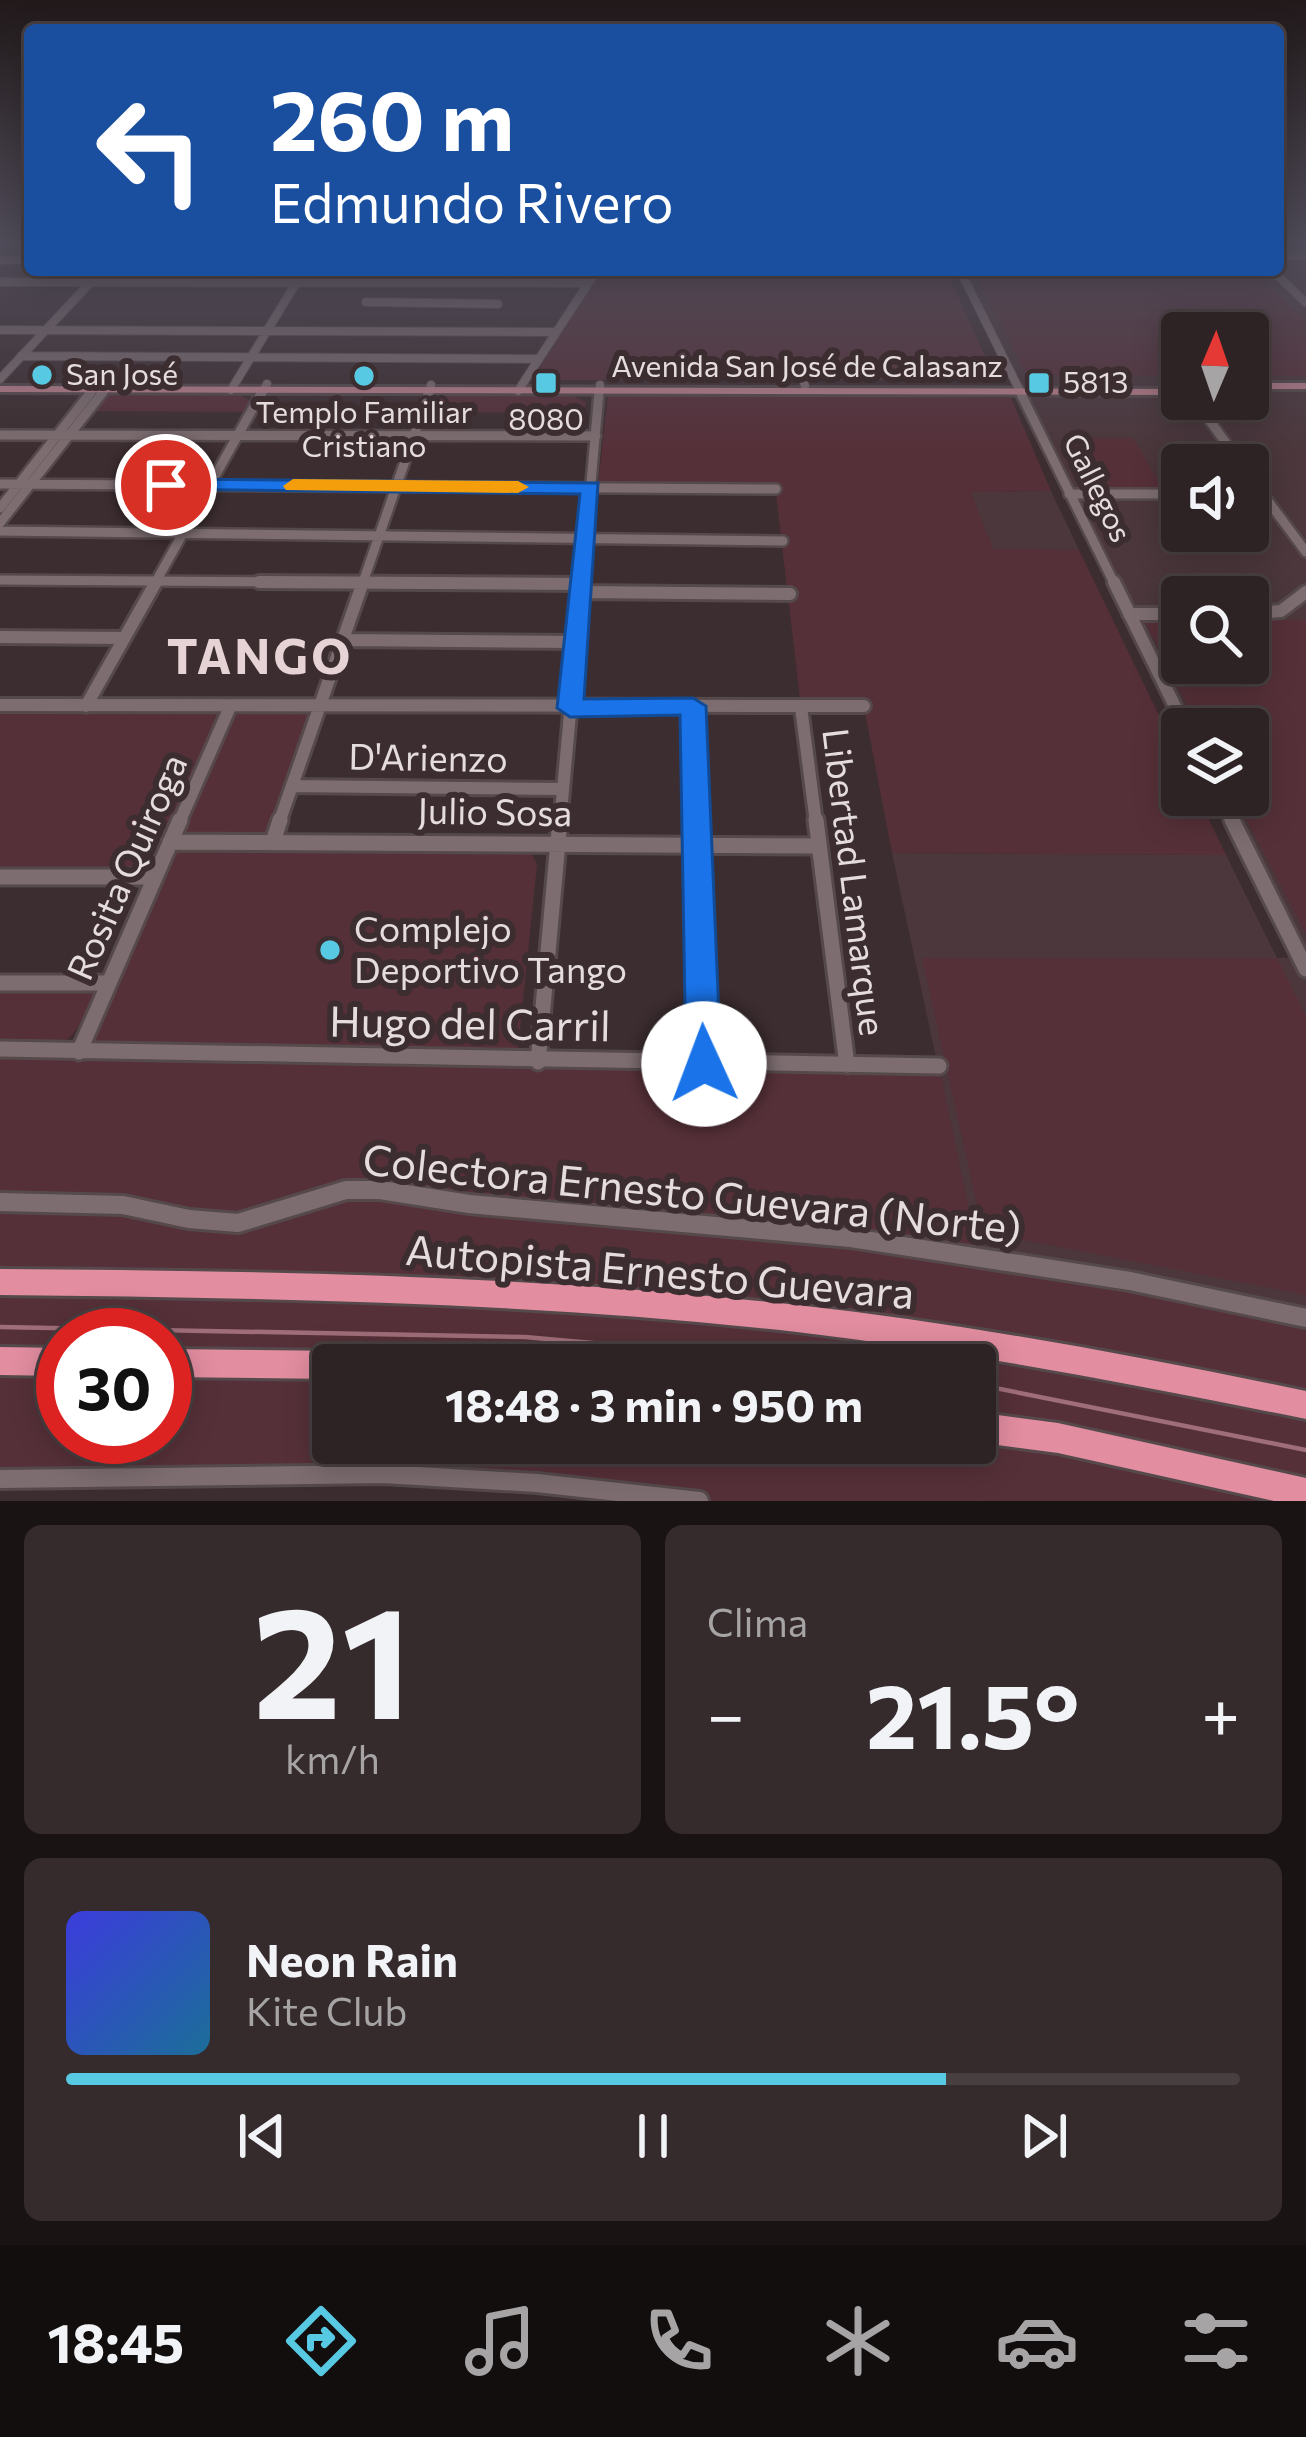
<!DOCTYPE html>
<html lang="es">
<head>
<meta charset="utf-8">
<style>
	:root { --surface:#2d2224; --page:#352a2c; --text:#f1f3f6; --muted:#a7a4a6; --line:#483f41; --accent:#58c9e3 }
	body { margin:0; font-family:Commissioner,sans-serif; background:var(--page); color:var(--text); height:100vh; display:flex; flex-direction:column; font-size:45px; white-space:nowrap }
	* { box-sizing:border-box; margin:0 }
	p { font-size:39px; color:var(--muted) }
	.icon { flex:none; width:66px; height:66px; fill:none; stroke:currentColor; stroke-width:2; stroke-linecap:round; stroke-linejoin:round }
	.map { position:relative; height:1501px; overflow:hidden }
	.sheet { display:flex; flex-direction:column; gap:24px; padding:24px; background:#191314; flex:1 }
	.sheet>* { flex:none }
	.top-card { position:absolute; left:24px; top:24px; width:1260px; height:252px; border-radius:12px; box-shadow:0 6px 30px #0003,0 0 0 3px var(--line); background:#1a4fa0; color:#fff; overflow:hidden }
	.needle { width:78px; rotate:2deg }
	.tools { position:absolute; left:1161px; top:312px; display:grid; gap:24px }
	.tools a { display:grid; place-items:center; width:108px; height:108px; border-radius:12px; background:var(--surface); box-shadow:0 6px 30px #0003,0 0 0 3px var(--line); font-size:60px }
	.speed { position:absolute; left:36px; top:1308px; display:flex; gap:24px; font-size:60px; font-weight:700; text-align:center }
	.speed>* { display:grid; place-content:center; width:156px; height:156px; border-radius:50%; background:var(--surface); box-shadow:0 6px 30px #0003,0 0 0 3px var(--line); line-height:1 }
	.speed .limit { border:18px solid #d22; background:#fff; color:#111 }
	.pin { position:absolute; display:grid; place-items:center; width:102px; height:102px; color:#fff; margin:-51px; border:6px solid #fff; border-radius:50%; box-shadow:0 3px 12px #0007 }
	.me { position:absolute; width:132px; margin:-66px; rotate:358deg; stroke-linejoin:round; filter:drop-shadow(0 0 9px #0008) }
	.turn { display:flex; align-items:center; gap:42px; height:252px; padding:0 48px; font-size:54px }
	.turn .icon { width:156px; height:156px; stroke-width:2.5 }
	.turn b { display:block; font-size:84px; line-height:102px }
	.big { font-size:90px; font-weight:700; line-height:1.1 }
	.sheet .tile { flex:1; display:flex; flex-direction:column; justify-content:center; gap:18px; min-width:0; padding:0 42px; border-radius:18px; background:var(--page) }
	.sheet .dial { align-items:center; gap:0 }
	.dial b { font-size:156px; line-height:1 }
	.song { display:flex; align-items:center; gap:36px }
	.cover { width:144px; height:144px; border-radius:18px; background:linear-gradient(135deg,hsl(240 70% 55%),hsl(200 70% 35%)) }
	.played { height:12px; border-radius:6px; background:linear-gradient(90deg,var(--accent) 75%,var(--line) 75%) }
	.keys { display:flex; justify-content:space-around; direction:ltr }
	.heat { display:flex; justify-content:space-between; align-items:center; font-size:66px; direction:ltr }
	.sheet .tiles { flex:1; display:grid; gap:24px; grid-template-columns:1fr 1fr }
	.tile:last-child { grid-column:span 2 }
	.trip { position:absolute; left:312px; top:1344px; width:684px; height:120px; border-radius:12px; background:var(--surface); box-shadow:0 6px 30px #0003,0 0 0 3px var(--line); font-weight:700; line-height:120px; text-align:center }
	.menu { display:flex; height:192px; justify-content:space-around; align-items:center; background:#120e0e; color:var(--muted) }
	.menu .icon { width:84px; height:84px }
	.menu .on { color:var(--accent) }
	.menu b { font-size:54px; color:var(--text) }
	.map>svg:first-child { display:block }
</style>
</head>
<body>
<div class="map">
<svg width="1306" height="1501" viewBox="0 0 1306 1501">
	<rect width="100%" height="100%" fill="#3c2d30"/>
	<path fill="#4b373c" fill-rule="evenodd" d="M1278,256H1306V1318L979,1257L892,853L1226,855L1277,958L1300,957L1219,795H1248V729H1186L960,270H1278ZM1182,333H1248V399H1182ZM1182,465H1248V531H1182ZM1182,597H1248V663H1182Z
		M1051,491L1079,550H993L970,492Z"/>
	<path fill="#563039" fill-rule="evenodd" d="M797,270H946L996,380H531L600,272L795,274Z
		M973,270H1255L1306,322V376H1248V333H1182V376L1027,375Z
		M114,394L240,395L250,401L244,412L93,411L105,396Z
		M608,394L1011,398L1051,491L971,492L993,549L1079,550L1182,763V795H1197L1226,855L892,853L864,707H801L775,485H598Z
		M446,395L573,396L586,402L584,413L433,412L436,399Z
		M1070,438H1133L1164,490H1087L1065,448L1074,447Z
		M1144,620H1182V663H1248V620H1306V934L1234,795H1248V729H1200Z
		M0,711L218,712L220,714L154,861L141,869L0,870Z
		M309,711L268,835L179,837L233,714Z
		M181,848L530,851L537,864L518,1050L95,1045L94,1037L173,852Z
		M922,958H1277L1306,1016V1295L983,1232Z
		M0,987L92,988L96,992C65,1056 69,1046 0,1042Z
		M0,1049L939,1066L979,1257L1306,1318V1501H699L537,1483L0,1479ZM63,1335H165V1437H63ZM333,1365H975V1443H333Z"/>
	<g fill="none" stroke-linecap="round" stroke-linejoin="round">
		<path stroke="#a06e7a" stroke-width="4.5" d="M0,1327L525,1337L838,1365
			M975,1384L1306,1450"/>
		<g stroke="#55494b" stroke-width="10">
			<path id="minor-far4" d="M1278,256H1306
				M0,260H30
				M960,270L1022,395
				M1272,270L1306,303
				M0,282L588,283
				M366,302L498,304
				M0,330L556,332
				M21,356L539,359
				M0,379L102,270
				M803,380L805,386
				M231,390L304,270
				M518,391L597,270
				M88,395L97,384
				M100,395L109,384
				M261,395L267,384
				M427,395L431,385
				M599,395L600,385"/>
		</g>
		<g stroke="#55494b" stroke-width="14">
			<path id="minor-far3" d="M1020,392L1115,585
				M1194,399L1242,465
				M0,435L596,436
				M1248,474L1306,552
				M0,484L776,489
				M1069,494H1182
				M0,508L91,392
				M0,523L103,392
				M0,531L783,541
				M0,580L582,584
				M154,585L262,392
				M362,585L429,392
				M582,585L599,392"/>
		</g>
		<g stroke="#55494b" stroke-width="18">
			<path id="minor-far2" d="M259,582L582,584
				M1114,582L1186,729
				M581,592L790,594
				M1129,614H1182
				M1248,614L1281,611L1306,592
				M0,637L124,638
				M344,640L576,642
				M0,705L864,706
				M86,706L156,582
				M693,706L697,823
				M801,707L816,823
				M292,786L563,789
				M1219,795L1233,823
				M179,823L230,707
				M279,823L363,582
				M560,823L582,582"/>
		</g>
		<g stroke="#55494b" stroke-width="21">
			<path id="minor-far1" d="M697,820L704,1064
				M816,820L847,1065
				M1232,820L1306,969
				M170,842L819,846
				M273,842L280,820
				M0,877H155
				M0,983H109
				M0,1049L939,1066
				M79,1052L180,820
				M538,1062L560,820"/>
		</g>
		<g stroke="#55494b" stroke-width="24">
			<path id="minor" d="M0,1202L123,1205L189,1219L238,1223L346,1190H380L469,1204L851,1238L1130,1281L1306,1318
				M0,1479L383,1474L537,1483L699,1501"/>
		</g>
		<g stroke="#55494b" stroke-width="6">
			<path id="major" d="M1248,383H1306V389H1248Z
				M0,386L1182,389V395L0,392Z"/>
		</g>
		<g stroke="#55494b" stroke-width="6">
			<path id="highway" d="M0,1269C266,1271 532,1275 797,1305C968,1324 1137,1356 1306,1391V1419C1137,1385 968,1352 797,1332C532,1302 266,1298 0,1295Z
				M0,1347L63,1348V1376L0,1375Z
				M165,1349L348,1351L358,1355L362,1365H333V1379L165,1377Z
				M975,1412L1058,1423L1306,1478V1501H1274L1058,1453L975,1442Z"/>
		</g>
		<use href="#minor-far4" stroke="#7d6d70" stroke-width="8"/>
		<use href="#minor-far3" stroke="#7d6d70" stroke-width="9"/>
		<use href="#minor-far2" stroke="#7d6d70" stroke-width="12"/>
		<use href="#minor-far1" stroke="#7d6d70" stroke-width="15"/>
		<use href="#minor" stroke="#7d6d70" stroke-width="18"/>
		<use href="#major" fill="#ba808d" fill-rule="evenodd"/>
		<use href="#highway" fill="#e28da0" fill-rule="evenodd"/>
	</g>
	<linearGradient id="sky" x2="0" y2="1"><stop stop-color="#21191a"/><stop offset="0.54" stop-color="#504c59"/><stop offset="1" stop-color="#504c59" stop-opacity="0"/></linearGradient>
	<rect width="1306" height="453" fill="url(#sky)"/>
	<path fill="#1a73e8" stroke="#114b97" stroke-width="3" d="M166,479L598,483L584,699L693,698L706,706L721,1064L716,1075L704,1079L691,1075L686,1064L680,715L570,717L557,708L580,494L158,489L155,485Z"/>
	<path fill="#f59e0b" d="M293,479L518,481L529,487L518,493L286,490L283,486Z"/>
	<g fill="#58c9e3" stroke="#3c2d30" stroke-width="4.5">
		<circle cx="42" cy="375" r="12"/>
		<circle cx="364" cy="376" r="12"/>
		<rect x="534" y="371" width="24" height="24" rx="6"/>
		<rect x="1027" y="371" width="24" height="24" rx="6"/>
		<circle cx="330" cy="950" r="12"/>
	</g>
	<g text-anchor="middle" stroke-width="12" stroke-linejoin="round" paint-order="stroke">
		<g font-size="30" fill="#e5dcdd" stroke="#3c2d30">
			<text x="807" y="377">Avenida San José de Calasanz</text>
			<text transform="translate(1097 488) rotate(64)" y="10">Gallegos</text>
		</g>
		<g font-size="30" fill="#e5dcdd" stroke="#3c2d30" text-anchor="start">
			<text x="66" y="385">San José</text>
			<text x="1063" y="393">5813</text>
			<text x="364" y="423" text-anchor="middle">Templo Familiar<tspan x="364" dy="34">Cristiano</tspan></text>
			<text x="546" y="430" text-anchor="middle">8080</text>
		</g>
		<g font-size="36" fill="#e5dcdd" stroke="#3c2d30">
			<text transform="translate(428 758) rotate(1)" y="13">D'Arienzo</text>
			<text transform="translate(495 812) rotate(1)" y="13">Julio Sosa</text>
			<text transform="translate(127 867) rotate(-66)" y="13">Rosita Quiroga</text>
			<text transform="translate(854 882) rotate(83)" y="13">Libertad Lamarque</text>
		</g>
		<g font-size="36" fill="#e5dcdd" stroke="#3c2d30" text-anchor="start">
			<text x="354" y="942">Complejo<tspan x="354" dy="41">Deportivo Tango</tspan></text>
		</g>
		<g font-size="42" fill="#e5dcdd" stroke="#3c2d30">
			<text transform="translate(470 1024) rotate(1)" y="15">Hugo del Carril</text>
			<text transform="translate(692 1194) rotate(6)" y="15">Colectora Ernesto Guevara (Norte)</text>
			<text transform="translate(660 1272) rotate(5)" y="15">Autopista Ernesto Guevara</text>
		</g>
		<g font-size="48" font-weight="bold" letter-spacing="3" fill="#e6d3d6" stroke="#3c2d30">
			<text x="260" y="674">TANGO</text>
		</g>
	</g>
</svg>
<div class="tools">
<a><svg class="needle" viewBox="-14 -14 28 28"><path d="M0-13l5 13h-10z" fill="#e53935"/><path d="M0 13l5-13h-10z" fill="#a7a4a6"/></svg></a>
<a><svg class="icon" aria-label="sound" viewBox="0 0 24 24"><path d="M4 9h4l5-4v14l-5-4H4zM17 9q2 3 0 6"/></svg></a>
<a><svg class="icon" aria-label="search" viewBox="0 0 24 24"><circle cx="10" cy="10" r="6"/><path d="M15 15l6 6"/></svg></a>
<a><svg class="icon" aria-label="layers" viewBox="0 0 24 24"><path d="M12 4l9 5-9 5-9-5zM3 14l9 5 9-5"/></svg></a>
</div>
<div class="speed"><div class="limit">30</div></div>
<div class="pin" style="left:166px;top:485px;background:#d93025"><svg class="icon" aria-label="arrive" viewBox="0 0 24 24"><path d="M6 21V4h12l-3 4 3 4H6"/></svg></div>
<svg class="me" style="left:704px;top:1064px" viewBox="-20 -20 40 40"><circle r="19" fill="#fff"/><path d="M0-13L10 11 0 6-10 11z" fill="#1a73e8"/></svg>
<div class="trip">18:48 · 3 min · 950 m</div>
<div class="top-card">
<div class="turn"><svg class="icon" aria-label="left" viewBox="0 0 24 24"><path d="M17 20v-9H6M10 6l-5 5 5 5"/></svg><div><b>260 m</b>Edmundo Rivero</div></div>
</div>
</div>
<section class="sheet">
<div class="tiles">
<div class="tile dial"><b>21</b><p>km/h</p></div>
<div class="tile"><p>Clima</p>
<div class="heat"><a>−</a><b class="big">21.5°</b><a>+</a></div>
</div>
<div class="tile">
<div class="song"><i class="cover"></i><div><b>Neon Rain</b><p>Kite Club</p></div></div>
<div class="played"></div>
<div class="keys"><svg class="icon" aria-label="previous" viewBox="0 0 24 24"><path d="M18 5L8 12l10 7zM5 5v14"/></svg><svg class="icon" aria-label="pause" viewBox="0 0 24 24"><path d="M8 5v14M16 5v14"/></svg><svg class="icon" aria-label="next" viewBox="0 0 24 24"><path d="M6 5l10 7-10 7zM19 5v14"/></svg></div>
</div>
</div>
</section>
<nav class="menu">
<b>18:45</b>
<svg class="icon on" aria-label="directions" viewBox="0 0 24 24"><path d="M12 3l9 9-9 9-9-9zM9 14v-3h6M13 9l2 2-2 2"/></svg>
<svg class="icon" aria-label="music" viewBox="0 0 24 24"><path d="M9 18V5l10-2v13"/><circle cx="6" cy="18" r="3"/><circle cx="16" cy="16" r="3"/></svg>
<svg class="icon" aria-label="phone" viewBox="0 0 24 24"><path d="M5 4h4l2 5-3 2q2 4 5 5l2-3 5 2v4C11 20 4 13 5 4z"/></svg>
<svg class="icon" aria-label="climate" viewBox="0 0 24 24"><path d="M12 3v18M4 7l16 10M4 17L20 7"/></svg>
<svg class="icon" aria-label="car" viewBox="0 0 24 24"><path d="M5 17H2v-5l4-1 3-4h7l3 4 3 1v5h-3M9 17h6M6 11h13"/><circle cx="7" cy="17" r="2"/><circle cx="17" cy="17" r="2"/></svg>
<svg class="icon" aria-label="filters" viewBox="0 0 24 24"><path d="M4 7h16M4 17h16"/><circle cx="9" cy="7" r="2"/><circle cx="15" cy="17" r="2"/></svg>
</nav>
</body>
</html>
